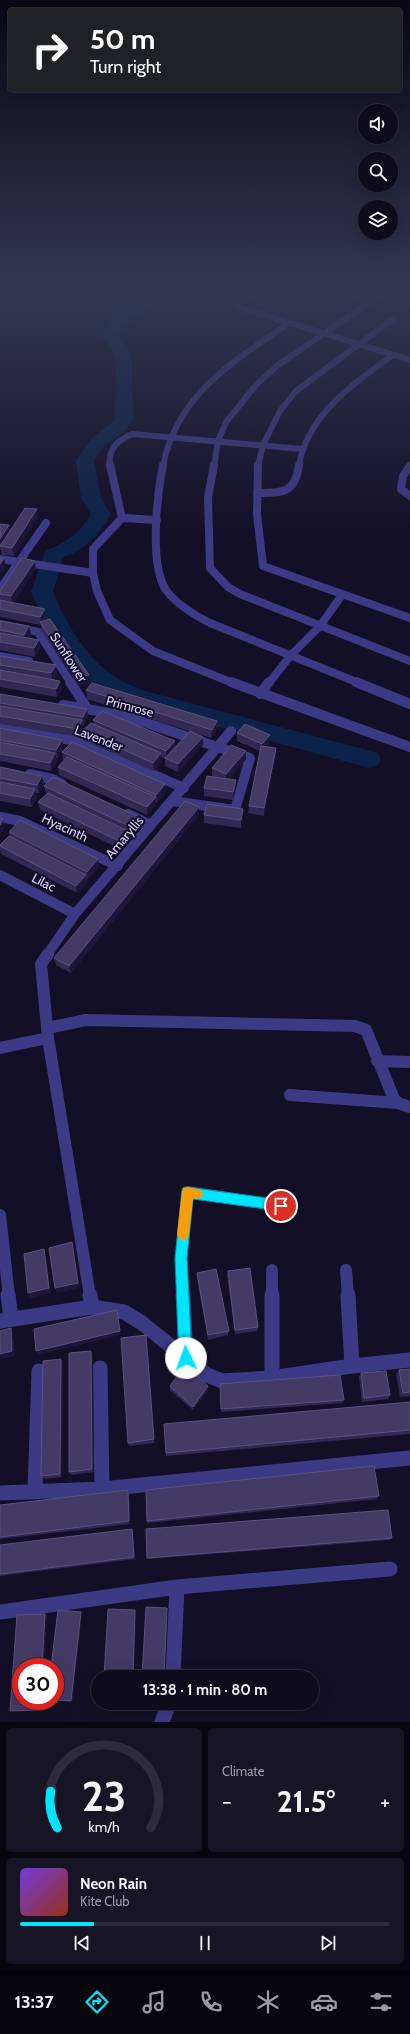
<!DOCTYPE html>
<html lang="en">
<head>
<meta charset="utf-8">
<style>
	:root { --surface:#0e0b1c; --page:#171425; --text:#f1f3f6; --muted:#9b9ba3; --line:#2e2b3b; --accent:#00e5ff }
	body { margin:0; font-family:Cabin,sans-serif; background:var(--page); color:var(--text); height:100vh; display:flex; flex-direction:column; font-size:15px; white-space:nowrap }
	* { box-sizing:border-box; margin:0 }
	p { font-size:13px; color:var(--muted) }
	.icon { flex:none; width:22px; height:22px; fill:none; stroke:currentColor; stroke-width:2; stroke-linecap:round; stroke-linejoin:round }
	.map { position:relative; height:1722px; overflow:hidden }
	.drawer { display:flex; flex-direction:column; gap:6px; padding:6px; background:#08060f; flex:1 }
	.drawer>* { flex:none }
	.banner { position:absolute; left:8px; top:8px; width:394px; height:84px; border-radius:4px; box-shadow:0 4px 16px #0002,0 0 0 1px var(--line); background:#202124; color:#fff; overflow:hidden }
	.tools { position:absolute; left:358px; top:104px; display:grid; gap:8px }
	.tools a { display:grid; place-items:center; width:40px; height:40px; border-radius:50%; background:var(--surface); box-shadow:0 4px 16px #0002,0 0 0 1px var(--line); font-size:20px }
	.speed { position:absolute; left:12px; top:1658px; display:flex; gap:8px; font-size:20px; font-weight:700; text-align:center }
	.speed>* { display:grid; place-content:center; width:52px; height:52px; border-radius:50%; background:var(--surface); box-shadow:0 4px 16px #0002,0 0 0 1px var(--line); line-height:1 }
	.speed .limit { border:6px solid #d22; background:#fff; color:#111 }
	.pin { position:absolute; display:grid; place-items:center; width:34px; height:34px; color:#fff; margin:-17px; border:2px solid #fff; border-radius:50%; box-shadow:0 1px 4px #0007 }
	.me { position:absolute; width:44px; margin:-22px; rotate:357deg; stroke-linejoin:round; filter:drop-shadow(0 0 3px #0008) }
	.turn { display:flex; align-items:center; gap:14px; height:84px; padding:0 16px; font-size:18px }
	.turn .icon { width:52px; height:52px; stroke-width:2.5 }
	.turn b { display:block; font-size:28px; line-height:34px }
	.big { font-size:30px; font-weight:700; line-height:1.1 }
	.drawer .widget { flex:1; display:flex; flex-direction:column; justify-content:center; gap:6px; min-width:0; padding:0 14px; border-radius:6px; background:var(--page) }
	.drawer .dial { align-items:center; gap:0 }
	.dial svg { height:104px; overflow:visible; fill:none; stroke:var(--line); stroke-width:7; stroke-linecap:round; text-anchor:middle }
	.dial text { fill:var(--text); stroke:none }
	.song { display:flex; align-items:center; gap:12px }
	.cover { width:48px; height:48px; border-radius:6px; background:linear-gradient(135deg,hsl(260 70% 55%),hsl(10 70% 35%)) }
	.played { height:4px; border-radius:2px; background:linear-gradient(90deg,var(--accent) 20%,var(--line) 20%) }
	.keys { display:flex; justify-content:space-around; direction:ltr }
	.heat { display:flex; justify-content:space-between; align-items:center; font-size:22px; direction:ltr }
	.drawer .tiles { flex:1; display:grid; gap:6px; grid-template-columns:1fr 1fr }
	.widget:last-child { grid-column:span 2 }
	.trip { position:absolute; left:91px; top:1670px; width:228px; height:40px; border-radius:20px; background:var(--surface); box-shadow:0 4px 16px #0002,0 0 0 1px var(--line); font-weight:700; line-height:40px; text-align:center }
	.dock { display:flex; height:64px; justify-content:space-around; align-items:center; background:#06040b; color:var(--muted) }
	.dock .icon { width:28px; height:28px }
	.dock .current { color:var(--accent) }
	.dock b { font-size:18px; color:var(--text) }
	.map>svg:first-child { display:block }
</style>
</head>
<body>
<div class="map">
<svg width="410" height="1722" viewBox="0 0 410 1722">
	<rect width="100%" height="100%" fill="#130f26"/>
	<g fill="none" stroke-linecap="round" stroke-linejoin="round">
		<path fill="#0c2248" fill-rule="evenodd" d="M145,293H159L160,298L134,317L117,335L130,351L132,362L133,420L126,430L104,446L94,460L101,498L111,514C99,536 86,548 63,558L53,592C73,639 98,677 149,692L378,753L381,759L378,765L369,768L139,705C125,701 111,697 99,689C70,671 44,623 31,592L44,554L47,550C67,542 80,533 91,514L81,498L76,460L92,438L115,420L116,362L114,352L101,335L118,315L145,296Z"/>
		<path stroke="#3d3a85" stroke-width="6" d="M252,293L238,303V307L410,360
			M347,293L372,300
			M110,466C108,448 117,441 132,434L302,449
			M163,466C177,394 233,362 289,323
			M214,466L218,441L226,422L257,384L278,365L383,293
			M258,466L263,445L280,411L296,391L393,319
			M299,466C306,416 355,382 393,355"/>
		<path stroke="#3d3a85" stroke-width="8" d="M110,465L122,518L93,549V573L97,591L110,620L153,651L233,683
			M163,465C157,495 149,564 166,590C177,605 194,615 210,623L359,683
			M214,465L208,498L210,568L228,587L240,594L410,661
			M258,465L257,514L263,566L410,618
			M410,466L403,476L401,489L410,496
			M257,493C282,493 295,494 299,465
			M122,518L157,520
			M0,559L93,573
			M0,589L46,523
			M0,624L38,632L71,683
			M0,656L29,661
			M269,683L291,655L320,626L342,595"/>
		<path stroke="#3d3a85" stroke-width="10" d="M70,682L87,708
			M231,682L410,747
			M356,682L410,704
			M260,694L269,682
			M63,705L126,716L250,758L235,810L172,801
			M0,727L76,741L184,788
			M30,774L52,779L62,784
			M128,814L151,825
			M0,817L20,821L118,866
			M0,875L75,914
			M47,955L75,914L231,731"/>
		<path stroke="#3d3a85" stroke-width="12" d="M48,954L41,964L48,1038L90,1296
			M47,1028L86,1020L355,1026L366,1030L394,1099L398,1103L410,1107
			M0,1048L48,1038
			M377,1061L410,1062
			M290,1095L398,1103
			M0,1215L9,1296
			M272,1270V1296
			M346,1270L348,1296
			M183,1296L181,1258L187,1192L281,1206"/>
		<path stroke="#3d3a85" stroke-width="15" d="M8,1295L11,1319
			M90,1295L92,1307
			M183,1295L186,1359
			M272,1295V1378
			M348,1295L352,1366
			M0,1321L92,1307L124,1312L142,1323L207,1375L222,1381L272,1378L352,1366L410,1360
			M100,1368L102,1489
			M35,1491L39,1371
			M0,1493L102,1489L410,1458
			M0,1612L177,1587L390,1569
			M173,1677L177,1587
			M162,1722L169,1703"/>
	</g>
	<path fill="#312854" d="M38,517L14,556L2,555L0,548V549V524L9,525L10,532Z
		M36,569L13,603L46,617L44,620L90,683L79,686L41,630V625L0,617V591Z
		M0,621L31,634L29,638L39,640L40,648L35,657L0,650Z
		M0,656L57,673L54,680L62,689L57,697L0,687Z
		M86,690L217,721V729L211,738L87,699Z
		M0,694L87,709L88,717L84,725H83V728L79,737L0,724Z
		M93,720L175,747L203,745L178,772L165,766V759L161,757L162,762L154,771L83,740L82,731L94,724Z
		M0,728L62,740L63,748L58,758H56L57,761L51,771L0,761Z
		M237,733L269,743L266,746L276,748V756L264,816L248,813L249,806L260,751L237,741Z
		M62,752L165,784L166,792L157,803H156V805L147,815L59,775L58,767L64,760H63Z
		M246,759L229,779L236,788L233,800L204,796V788L214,777L212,776V768Z
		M0,767L42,776L44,784L39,793H36L37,797L32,807L0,801Z
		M44,786L139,817L140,825L132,835L128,833L129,839L120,849L40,810L38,802L46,794Z
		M243,809V817L241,828L204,823V815Z
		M199,815L71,973L56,965L54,958Z
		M9,832L99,867L88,879L86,878L87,883L77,893L1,854L0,850V845L10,836Z
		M228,1271L258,1327L257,1331L235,1334L227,1276Z
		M197,1273L229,1331L228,1335L208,1340L197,1278Z
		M147,1340L154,1443L129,1446L128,1443Z
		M91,1351L93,1356L94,1472L71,1475L69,1472Z
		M61,1359L63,1364L62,1477L44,1479L41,1476Z
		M410,1369V1396L400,1397L396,1374L399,1370Z
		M361,1373L390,1395L388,1399L362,1402L359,1377Z
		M220,1384L344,1400L342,1403L221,1412Z
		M170,1386L208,1390L193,1410L170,1390Z
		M410,1402V1434L166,1456V1453Z
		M128,1490L129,1493L130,1524L0,1539V1505Z
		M379,1496L377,1499L148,1523L147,1521Z
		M132,1529L133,1531L135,1559L0,1576V1545Z
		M392,1538L390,1540L148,1559L147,1558Z"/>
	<path fill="#1d163a" d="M37,509L38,517L14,556L12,548Z
		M9,525L10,534L0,546V549V539Z
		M4,558L6,566L0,575V564Z
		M35,561L36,569L12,605L11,596Z
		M45,609L46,617L42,624L41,623L40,617Z
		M29,626L31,634L25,643L24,635Z
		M39,640L40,648L35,657L34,648Z
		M56,665L57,673L53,681L51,673Z
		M89,675L90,683L79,686L78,678Z
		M60,681L62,689L57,697L56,689Z
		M87,709L88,717L84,725L83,717Z
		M82,720L83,728L79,737L78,729Z
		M217,721V729L211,738L212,730Z
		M270,735L269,743L261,752L262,744Z
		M203,737V745L178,772V764Z
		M62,740L63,748L58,758L56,750Z
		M175,741V749L166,759V751Z
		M276,748V756L264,816V808Z
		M246,751V759L226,782V774Z
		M55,753L57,761L51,771L50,763Z
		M161,753L162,762L154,771L153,763Z
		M42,776L44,784L39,793L37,785Z
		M236,780V788L233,800V792Z
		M165,784L166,792L157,803L156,795Z
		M35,789L37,797L32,807L30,799Z
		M156,797V805L147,815V807Z
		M199,807V815L71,973L69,966Z
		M243,809V817L241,828V820Z
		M139,817L140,825L132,835L131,827Z
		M3,819L5,827L0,836V825Z
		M128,831L129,839L120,849L119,841Z
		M98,859L99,867L88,879L87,872Z
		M86,875L87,883L77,893L76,886Z
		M72,1242L73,1247L80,1288L57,1293L55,1288Z
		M44,1249L46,1255L51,1293L30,1298L28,1293Z
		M117,1310L121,1335L38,1355L36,1351Z
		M11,1328L13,1333L15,1356L0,1359V1354Z
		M146,1335L147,1340L154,1443V1439Z
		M91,1351L93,1356L94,1472L92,1469Z
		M61,1359L63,1364L62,1477L60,1474Z
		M208,1386V1390L193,1410V1407Z
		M128,1490L129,1493L130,1524L129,1521Z
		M132,1529L133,1531L135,1559L134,1557Z
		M167,1608L168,1609L164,1677Z
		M135,1610L136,1611L134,1677H133Z
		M81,1612L82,1613L73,1701H71Z
		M45,1614L47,1615L45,1667H42Z
		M40,1701H43L42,1709L40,1710Z"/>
	<path fill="#433a66" stroke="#5a527e" d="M25,508L37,509L12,548L0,546Z
		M0,524L9,525L0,539Z
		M0,558H4L0,564Z
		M22,558L35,561L11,596L0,594V591Z
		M0,600L45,609L40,617L0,609Z
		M50,619L89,675L78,678L40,622Z
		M0,621L29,626L24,635L0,630Z
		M0,633L39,640L34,648L0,642Z
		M0,656L56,665L51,673L0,665Z
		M0,670L60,681L56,689L0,679Z
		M92,683L217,721L212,730L86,690Z
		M0,694L87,709L83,717L0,703Z
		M0,706L82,720L78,729L0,716Z
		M102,711L175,741L166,751L93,720Z
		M91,723L161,753L153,763L82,731Z
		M245,724L270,735L262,744L237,733Z
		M0,728L62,740L56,750L0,740Z
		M190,731L203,737L178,764L165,758Z
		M0,742L55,753L50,763L0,754Z
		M72,742L165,784L156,795L62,752Z
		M231,745L246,751L226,774L212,768Z
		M261,746L276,748L264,808L249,806Z
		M67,757L156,797L147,807L58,767Z
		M0,767L42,776L37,785L0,778Z
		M207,776L236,780L233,792L204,788Z
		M53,777L139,817L131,827L44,786Z
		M0,782L35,789L30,799L0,793Z
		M48,793L128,831L119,841L38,802Z
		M185,801L199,807L69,966L54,958Z
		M207,804L243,809L241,820L204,815Z
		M0,818L3,819L0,825Z
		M20,820L98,859L87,872L9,832Z
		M9,836L86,875L76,886L0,846V845Z
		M72,1242L78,1283L55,1288L49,1248Z
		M44,1249L49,1288L28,1293L24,1254Z
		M250,1268L258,1327L235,1330L228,1271Z
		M216,1269L229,1331L208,1335L197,1273Z
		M117,1310L120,1331L36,1351L34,1329Z
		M11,1328L12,1351L0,1354V1331Z
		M146,1335L154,1439L128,1443L121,1338Z
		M91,1351L92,1469L69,1472V1353Z
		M61,1359L60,1474L41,1476L43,1361Z
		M185,1365L208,1386L193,1407L170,1386Z
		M410,1369V1392L403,1393L399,1370Z
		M386,1371L390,1395L364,1398L361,1373Z
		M340,1375L344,1400L221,1409L220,1384Z
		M410,1402V1430L166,1453L164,1424Z
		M374,1466L379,1496L147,1521L146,1490Z
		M128,1490L129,1521L0,1537V1505Z
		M388,1510L392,1538L147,1558L146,1529Z
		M132,1529L134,1557L0,1574V1545Z
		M146,1607L167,1608L164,1677H142Z
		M108,1609L135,1610L133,1677H104Z
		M58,1610L81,1612L71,1701L55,1700V1667H51Z
		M45,1614L42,1667H21V1701H40V1710L10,1711L17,1615Z
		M140,1703H162V1706L140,1705Z"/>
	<linearGradient id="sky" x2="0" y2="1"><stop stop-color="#0a0815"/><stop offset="0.55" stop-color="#333752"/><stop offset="1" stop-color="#333752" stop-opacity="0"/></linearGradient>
	<rect width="410" height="534" fill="url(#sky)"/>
	<path fill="#00e5ff" stroke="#0095a6" d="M188,1187L281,1200L286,1202L287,1206L286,1210L281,1211L193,1199L187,1258L192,1358L190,1363L186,1365L181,1363L179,1358L175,1258L182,1192L183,1188Z"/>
	<path fill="#f59e0b" d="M188,1187L201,1190L203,1194L201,1198L193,1199L189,1234L187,1239L183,1240L179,1239L177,1234L182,1192L183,1188Z"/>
	<g text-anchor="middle" stroke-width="4" stroke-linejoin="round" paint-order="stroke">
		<g font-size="13" fill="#d9d4ff" stroke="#130f26">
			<text transform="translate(69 657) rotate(57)" y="5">Sunflower</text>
			<text transform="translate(130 706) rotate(15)" y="5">Primrose</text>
			<text transform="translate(99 738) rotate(21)" y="5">Lavender</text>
			<text transform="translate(65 827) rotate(25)" y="5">Hyacinth</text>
			<text transform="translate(124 837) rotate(-50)" y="5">Amaryllis</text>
			<text transform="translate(44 882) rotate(27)" y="5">Lilac</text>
		</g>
	</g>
</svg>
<div class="tools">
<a><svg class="icon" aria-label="sound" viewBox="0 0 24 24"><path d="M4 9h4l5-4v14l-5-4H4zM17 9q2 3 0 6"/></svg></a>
<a><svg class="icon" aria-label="search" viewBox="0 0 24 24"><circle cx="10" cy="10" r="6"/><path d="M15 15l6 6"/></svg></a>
<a><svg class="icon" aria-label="layers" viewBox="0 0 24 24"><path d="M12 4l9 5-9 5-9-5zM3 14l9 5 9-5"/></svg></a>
</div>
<div class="speed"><div class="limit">30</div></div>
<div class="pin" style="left:281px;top:1206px;background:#d93025"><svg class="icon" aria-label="arrive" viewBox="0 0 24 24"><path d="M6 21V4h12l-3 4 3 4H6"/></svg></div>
<svg class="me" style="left:186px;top:1358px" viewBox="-20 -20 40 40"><circle r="19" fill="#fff"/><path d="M0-13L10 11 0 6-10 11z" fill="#00e5ff"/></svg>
<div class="trip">13:38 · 1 min · 80 m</div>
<div class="banner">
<div class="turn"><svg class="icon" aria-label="right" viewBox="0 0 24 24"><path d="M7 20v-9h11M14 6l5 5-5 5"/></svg><div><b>50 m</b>Turn right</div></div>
</div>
</div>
<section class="drawer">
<div class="tiles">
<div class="widget dial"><svg viewBox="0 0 100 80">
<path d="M14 69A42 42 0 1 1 86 69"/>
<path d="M14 69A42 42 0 0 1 9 41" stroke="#00e5ff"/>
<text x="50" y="56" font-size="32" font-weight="700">23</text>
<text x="50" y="72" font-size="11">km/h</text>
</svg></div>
<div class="widget"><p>Climate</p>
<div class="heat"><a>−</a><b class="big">21.5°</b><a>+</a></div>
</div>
<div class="widget">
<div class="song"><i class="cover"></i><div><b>Neon Rain</b><p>Kite Club</p></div></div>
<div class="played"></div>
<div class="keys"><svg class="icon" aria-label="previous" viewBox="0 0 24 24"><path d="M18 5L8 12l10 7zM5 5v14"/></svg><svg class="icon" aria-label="pause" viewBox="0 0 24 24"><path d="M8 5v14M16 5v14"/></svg><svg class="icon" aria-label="next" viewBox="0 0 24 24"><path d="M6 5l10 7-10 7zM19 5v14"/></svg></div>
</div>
</div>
</section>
<nav class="dock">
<b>13:37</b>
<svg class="icon current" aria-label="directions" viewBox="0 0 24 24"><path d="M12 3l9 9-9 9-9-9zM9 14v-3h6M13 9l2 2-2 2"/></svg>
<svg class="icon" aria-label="music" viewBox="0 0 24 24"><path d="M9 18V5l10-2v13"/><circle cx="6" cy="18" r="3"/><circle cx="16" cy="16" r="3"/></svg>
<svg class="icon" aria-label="phone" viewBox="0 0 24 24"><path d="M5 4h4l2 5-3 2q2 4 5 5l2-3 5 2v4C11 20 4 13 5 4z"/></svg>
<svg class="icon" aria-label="climate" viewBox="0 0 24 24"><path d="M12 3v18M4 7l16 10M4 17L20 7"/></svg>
<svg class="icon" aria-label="car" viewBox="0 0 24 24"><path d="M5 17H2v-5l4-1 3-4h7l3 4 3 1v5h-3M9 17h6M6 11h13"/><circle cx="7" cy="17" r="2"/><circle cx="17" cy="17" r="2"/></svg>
<svg class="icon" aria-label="filters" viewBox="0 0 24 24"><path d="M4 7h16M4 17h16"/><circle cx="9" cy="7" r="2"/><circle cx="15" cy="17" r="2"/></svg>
</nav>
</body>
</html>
